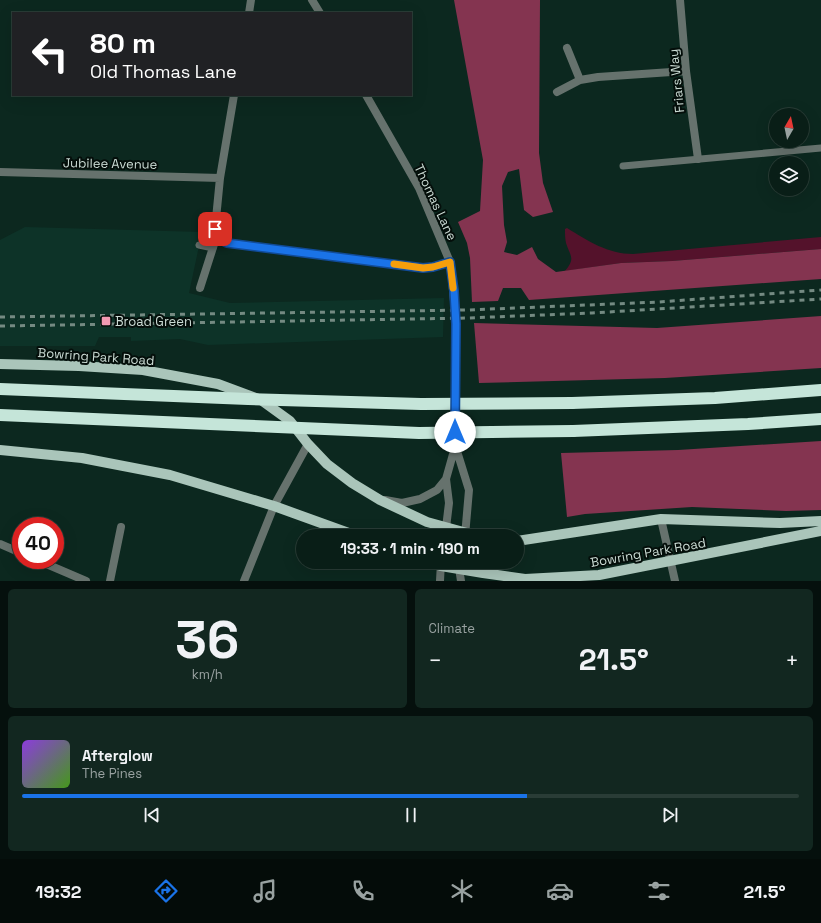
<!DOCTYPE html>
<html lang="en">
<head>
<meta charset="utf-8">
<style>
	:root { --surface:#091e17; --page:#122720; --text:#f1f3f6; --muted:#99a2a1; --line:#293c36; --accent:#1a73e8 }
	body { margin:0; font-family:"Space Grotesk",sans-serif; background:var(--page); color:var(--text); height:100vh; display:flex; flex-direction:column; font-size:15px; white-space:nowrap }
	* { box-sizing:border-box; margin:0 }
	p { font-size:13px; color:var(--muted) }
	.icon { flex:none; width:22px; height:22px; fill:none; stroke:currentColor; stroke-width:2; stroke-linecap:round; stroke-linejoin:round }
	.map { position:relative; height:581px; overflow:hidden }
	.sheet { display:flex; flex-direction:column; gap:8px; padding:8px; background:#05100d; flex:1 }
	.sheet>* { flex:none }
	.guide { position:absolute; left:12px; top:12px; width:400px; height:84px; border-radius:0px; box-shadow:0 4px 16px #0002,0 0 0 1px var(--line); background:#202124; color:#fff; overflow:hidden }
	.needle { width:26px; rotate:9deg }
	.buttons { position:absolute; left:769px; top:108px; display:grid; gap:8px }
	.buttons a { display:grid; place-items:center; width:40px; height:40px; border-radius:50%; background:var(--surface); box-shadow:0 4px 16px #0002,0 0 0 1px var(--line); font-size:20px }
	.speed { position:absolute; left:12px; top:517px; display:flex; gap:8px; font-size:20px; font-weight:700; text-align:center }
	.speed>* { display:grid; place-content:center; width:52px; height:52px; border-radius:50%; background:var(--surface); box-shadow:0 4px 16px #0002,0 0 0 1px var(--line); line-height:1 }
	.speed .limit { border:6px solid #d22; background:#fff; color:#111 }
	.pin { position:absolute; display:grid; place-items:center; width:34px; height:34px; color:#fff; margin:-17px; border-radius:8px; box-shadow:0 2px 6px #0006 }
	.me { position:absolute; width:44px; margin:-22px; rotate:0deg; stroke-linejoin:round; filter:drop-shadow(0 0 3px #0008) }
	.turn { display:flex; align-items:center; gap:14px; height:84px; padding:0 12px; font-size:18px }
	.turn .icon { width:52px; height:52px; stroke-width:2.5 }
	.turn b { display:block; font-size:28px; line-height:34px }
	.big { font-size:30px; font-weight:800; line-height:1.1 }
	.sheet .card { flex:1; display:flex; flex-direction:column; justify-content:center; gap:6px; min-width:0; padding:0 14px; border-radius:6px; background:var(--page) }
	.sheet .dial { align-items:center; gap:0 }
	.dial b { font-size:52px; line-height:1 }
	.song { display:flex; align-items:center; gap:12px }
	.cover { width:48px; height:48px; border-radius:6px; background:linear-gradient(135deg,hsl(270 70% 55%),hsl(100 70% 35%)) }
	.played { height:4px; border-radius:2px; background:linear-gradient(90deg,var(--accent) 65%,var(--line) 65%) }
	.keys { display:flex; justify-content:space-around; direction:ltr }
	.heat { display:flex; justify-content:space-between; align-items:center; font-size:22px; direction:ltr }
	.sheet .tiles { flex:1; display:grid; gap:8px; grid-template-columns:1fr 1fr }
	.card:last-child { grid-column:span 2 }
	.trip { position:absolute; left:296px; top:529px; width:228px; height:40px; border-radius:20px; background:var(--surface); box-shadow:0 4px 16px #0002,0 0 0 1px var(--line); font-weight:800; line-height:40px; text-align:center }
	.tab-bar { display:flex; height:64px; justify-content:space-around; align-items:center; background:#040c09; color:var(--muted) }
	.tab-bar .icon { width:28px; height:28px }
	.tab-bar .selected { color:var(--accent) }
	.tab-bar b { font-size:18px; color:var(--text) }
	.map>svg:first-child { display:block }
</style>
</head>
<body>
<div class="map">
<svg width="821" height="581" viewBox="0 0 821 581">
	<rect width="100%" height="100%" fill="#0c281f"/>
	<path fill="#0d3328" d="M25,227L202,232L189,293L230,303L444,298L443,337L208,345L180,339L131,341V337H99L95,346H0V240Z"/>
	<path fill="#54122b" d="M567,228C588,241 608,254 633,254L821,237V249L672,261L621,263L565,271C576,258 570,256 566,243C565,239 565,234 565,229Z"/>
	<path fill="#843450" d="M454,0H540L539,153L543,183L553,212L533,217L524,210L519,169L508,172L502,186L504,225L507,242L504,252L517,255L532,247L538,259L556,272L621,263L672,261L821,249V279L529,300L521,288H503L498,301L472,302L470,258L467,243L458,222L480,211L483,160Z
		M821,316V368L665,378L479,383L474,323L657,328Z
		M821,441V510L786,511L692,507L585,514L567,517L561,453L678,450Z"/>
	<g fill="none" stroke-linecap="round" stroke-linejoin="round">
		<path stroke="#66726d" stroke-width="7" d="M623,166L821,148
			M199,245L213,248"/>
		<path stroke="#66726d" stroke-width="8" d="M680,0L686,71L698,159
			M249,13L251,0
			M567,48L580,80
			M557,92L580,80L598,77L686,71
			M234,95L220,178L215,229L217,235L227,243L423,268L433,267L450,262
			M0,172L220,178
			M200,288L217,235
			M661,519L675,581
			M0,544L21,553
			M37,560L86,581
			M110,581L121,527
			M244,581L274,506L308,444"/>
		<path stroke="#66726d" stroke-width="8" d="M312,0L320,13
			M366,95L419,188L450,262L451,268L456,324L455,447L446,479L449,503L445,536
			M456,448L469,490L465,536
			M385,500L402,503L420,499L437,490L446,479
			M460,562L459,568L461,581
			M440,581L441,562"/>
		<path stroke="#aac5ba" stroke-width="10" d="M0,364L79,366L143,370L218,384L261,400L290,421L308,444L327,464L352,483L380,500L427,522L478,536
			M0,450L82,458L170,475L274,506L357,536
			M517,541L661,519L780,523L821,521
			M431,562L441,566L483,573L525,579L599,575L821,531"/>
		<path stroke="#c5e5d9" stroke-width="12" d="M572,403L715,398L821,390
			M573,431L748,424L821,419"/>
		<path stroke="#748a82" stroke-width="3" stroke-dasharray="5 5" stroke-linecap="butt" d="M0,317L468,310L659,302L821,290
			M0,326L468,318L592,313L821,299"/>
		<path stroke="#c5e5d9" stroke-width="12" d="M0,389L248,399L421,404L572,403
			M0,415L419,433L573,431"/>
	</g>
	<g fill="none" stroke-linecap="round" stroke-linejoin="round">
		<g stroke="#114b97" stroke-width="10">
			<path id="route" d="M215,229L221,240L227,243L423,268L433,267L450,262L454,291L456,324L455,432"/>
		</g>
		<use href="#route" stroke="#1a73e8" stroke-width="7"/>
		<path stroke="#f59e0b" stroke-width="7" d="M394,264L423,268L433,267L450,262L453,288"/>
	</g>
	<rect fill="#f19ab2" stroke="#040e0a" stroke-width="1.5" x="101" y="316" width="10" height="10" rx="2"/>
	<g text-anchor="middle" stroke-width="4" stroke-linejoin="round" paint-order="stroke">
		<g font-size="13" fill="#cbdbd4" stroke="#040e0a">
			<text transform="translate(676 81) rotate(-96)" y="5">Friars Way</text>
			<text transform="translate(110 163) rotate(1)" y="5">Jubilee Avenue</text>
			<text transform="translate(436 202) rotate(65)" y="5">Thomas Lane</text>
			<text transform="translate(96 356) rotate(4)" y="5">Bowring Park Road</text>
			<text transform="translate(648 552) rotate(-10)" y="5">Bowring Park Road</text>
		</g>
		<g font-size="13" fill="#cbdbd4" stroke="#040e0a" text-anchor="start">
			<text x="115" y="326">Broad Green</text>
		</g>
	</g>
</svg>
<div class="buttons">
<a><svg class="needle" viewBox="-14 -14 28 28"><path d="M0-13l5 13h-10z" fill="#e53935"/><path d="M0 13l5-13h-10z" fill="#99a2a1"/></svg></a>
<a><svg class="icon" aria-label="layers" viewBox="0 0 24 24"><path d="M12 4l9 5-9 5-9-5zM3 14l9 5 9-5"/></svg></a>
</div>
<div class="speed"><div class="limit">40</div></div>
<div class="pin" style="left:215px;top:229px;background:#d93025"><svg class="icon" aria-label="arrive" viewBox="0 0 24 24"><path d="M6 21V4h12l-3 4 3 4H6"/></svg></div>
<svg class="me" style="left:455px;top:432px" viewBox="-20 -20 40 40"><circle r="19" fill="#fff"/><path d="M0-13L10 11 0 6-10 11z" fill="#1a73e8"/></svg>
<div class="trip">19:33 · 1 min · 190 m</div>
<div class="guide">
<div class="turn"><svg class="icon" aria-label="left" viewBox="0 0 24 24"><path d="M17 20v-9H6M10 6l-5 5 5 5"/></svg><div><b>80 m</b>Old Thomas Lane</div></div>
</div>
</div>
<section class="sheet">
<div class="tiles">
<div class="card dial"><b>36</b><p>km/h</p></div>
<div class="card"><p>Climate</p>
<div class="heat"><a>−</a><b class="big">21.5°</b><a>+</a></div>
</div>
<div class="card">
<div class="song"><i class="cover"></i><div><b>Afterglow</b><p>The Pines</p></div></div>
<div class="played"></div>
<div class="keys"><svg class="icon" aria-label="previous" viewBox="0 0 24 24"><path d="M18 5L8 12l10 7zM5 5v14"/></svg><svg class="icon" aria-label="pause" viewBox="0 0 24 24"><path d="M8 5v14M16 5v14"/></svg><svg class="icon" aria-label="next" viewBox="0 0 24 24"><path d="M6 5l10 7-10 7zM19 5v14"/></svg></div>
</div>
</div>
</section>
<nav class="tab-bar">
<b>19:32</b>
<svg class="icon selected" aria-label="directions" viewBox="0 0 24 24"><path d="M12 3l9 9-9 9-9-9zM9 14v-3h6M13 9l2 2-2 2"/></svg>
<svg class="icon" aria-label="music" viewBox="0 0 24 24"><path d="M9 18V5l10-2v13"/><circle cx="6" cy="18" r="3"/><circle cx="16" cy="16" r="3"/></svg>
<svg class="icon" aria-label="phone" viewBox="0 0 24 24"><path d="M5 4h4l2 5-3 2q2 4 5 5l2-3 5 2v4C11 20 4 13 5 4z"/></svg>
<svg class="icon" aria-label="climate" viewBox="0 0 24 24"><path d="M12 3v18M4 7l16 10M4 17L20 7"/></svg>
<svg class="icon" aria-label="car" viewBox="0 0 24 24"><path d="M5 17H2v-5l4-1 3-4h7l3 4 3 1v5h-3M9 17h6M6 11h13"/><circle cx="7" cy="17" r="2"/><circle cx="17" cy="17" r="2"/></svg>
<svg class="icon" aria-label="filters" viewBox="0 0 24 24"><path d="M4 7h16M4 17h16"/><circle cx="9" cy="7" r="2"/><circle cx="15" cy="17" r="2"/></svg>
<b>21.5°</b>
</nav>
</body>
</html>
